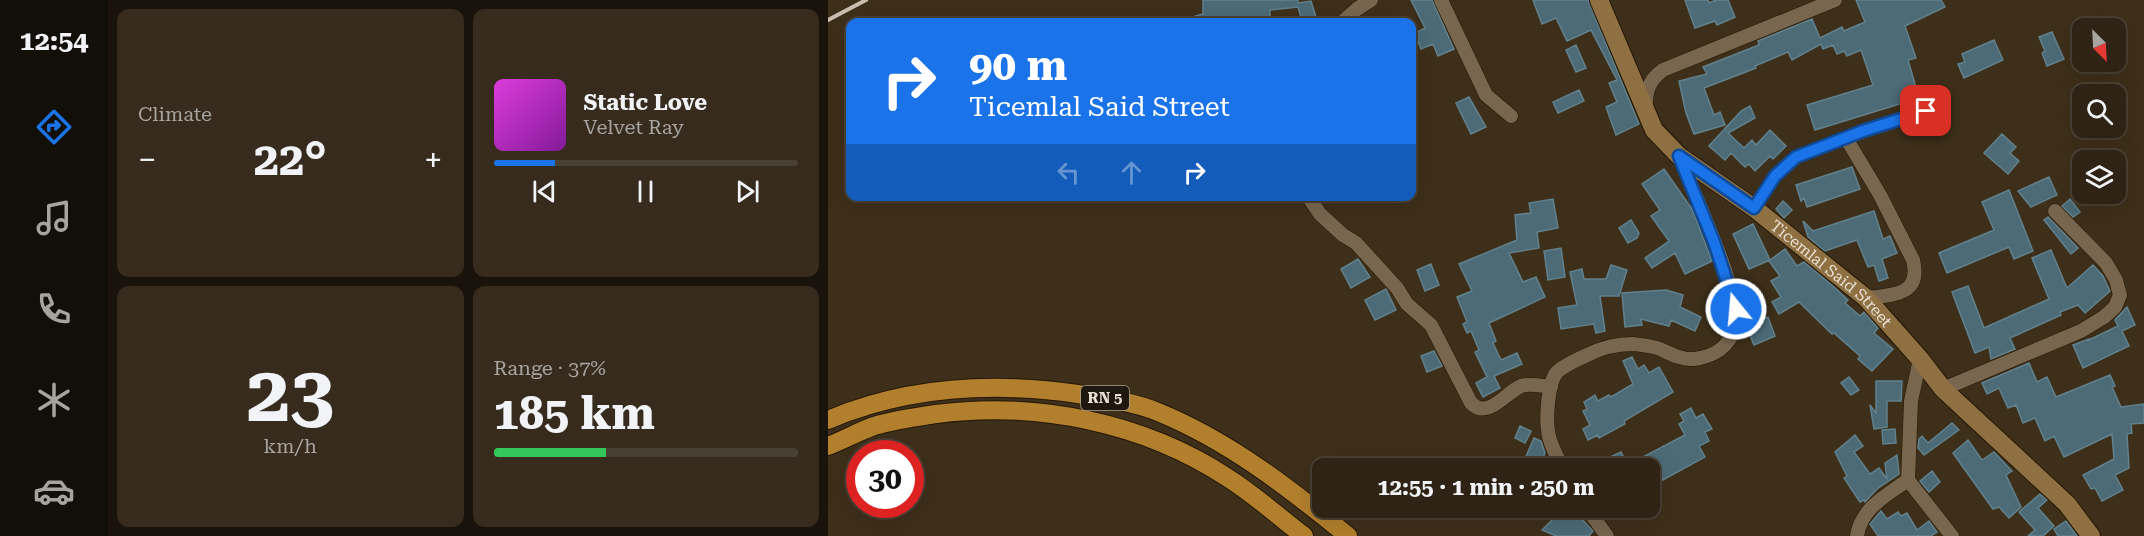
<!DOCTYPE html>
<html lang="en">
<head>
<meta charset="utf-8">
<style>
	:root { --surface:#2e2314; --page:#362b1d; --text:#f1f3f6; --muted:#a7a4a0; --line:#494034; --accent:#1a73e8 }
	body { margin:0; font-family:"Roboto Serif",serif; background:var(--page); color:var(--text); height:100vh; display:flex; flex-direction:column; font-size:22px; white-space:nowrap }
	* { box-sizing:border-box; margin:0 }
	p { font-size:20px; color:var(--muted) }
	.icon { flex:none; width:33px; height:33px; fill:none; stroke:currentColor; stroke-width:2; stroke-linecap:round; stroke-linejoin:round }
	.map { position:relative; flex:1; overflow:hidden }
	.details { display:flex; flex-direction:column; gap:9px; padding:9px; background:#19130b; width:720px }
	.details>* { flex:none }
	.top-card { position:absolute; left:18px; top:18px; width:570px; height:183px; border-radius:12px; box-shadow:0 6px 24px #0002,0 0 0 2px var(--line); background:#1a73e8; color:#fff; overflow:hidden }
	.needle { width:39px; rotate:156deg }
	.fabs { position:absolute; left:1244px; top:18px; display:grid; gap:12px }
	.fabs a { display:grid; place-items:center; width:54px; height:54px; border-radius:12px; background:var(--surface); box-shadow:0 6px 24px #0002,0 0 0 2px var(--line); font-size:30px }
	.speed { position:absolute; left:18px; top:440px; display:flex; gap:12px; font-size:30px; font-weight:700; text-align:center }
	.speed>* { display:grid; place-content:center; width:78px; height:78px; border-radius:50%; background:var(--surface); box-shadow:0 6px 24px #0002,0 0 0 2px var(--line); line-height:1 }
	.speed .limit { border:9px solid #d22; background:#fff; color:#111 }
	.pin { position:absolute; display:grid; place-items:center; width:51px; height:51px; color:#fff; margin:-26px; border-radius:12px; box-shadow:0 3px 9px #0006 }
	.me { position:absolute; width:66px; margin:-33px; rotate:343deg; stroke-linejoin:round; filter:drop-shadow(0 0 4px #0008) }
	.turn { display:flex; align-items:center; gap:21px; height:126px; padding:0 24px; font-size:27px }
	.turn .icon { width:78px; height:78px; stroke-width:2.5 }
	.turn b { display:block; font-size:42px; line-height:51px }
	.lanes { display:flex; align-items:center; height:57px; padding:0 24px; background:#0003; justify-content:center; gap:30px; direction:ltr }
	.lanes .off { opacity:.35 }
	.big { font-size:45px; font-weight:700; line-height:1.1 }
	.details .card { flex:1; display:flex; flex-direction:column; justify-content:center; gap:9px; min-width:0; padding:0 21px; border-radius:12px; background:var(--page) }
	.details .dial { align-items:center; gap:0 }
	.dial b { font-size:78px; line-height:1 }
	.song { display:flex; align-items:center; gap:18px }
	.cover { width:72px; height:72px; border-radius:9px; background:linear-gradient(135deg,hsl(300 70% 55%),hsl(290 70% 35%)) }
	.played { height:6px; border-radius:3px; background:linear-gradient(90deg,var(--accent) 20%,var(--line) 20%) }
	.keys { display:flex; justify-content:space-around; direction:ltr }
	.heat { display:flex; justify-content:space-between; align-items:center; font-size:33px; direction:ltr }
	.charge { height:9px; border-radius:4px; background:linear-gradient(90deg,#34c759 37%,var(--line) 0) }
	.details .tiles { flex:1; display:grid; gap:9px; grid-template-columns:repeat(2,1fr) }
	.trip { position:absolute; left:484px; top:458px; width:348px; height:60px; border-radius:12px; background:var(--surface); box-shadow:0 6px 24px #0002,0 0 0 2px var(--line); font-weight:700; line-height:60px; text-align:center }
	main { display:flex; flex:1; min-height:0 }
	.tab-bar { display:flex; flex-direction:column; width:108px; justify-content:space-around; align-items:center; background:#120e08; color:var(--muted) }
	.tab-bar .icon { width:42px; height:42px }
	.tab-bar .on { color:var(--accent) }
	.tab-bar b { font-size:27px; color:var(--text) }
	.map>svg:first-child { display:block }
</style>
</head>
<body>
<main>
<nav class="tab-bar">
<b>12:54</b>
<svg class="icon on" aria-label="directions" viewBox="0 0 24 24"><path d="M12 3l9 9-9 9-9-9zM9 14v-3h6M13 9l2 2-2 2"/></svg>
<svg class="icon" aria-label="music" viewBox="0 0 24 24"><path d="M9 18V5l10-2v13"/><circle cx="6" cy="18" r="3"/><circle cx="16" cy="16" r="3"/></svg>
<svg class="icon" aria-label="phone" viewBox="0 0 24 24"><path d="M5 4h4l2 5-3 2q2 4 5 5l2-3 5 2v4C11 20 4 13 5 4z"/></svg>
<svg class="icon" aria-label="climate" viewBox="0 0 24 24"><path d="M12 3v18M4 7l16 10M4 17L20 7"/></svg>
<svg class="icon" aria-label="car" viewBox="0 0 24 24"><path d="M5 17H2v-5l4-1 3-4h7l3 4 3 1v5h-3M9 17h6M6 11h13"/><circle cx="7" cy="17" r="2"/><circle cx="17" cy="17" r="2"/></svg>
</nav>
<section class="details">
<div class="tiles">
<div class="card"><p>Climate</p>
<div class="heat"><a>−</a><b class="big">22°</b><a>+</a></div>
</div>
<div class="card">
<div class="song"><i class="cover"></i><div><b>Static Love</b><p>Velvet Ray</p></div></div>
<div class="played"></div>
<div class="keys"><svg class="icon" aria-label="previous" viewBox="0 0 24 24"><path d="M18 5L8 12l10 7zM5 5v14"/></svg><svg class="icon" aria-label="pause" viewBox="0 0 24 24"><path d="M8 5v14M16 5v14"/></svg><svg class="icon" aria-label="next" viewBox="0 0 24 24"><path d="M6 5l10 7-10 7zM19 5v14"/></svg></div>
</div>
<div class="card dial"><b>23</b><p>km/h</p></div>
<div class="card"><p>Range · 37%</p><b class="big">185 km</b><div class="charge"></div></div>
</div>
</section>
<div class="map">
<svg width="1316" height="536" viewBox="0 0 1316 536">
	<rect width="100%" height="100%" fill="#3e2f1a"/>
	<path fill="#4c6b77" stroke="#61818d" stroke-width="1.5" d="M375,0H470V3L483,1L488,17L474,21L470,7L442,10V22H357V19L375,14Z
		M583,0H604L626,49L610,56L605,44L593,49L587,33L597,28Z
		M705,0H760L811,124L788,135L778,107L789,102L781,83L789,80L763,30L739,41L728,18L714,24Z
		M857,0H880L881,3L888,0H900L907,17L889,25L887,21L867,28Z
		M1028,0H1113L1117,7L1077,26L1088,58L1080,60L1091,98L987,130L979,105L1045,85L1033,50L1019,56L1016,51L1009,54L1005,45L995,49L993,44L964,60L960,52L927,66L928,68L876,88L886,115L892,112L897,125L866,134L858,113L851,81L879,74L875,67L931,45L930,41L984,19L992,38L1014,27L1016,31L1037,22Z
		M1224,32L1236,59L1219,66L1214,53L1217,51L1211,37Z
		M1166,40L1175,60L1136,78L1130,64L1137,62L1134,54Z
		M748,45L758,68L748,72L738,50Z
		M751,90L756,101L730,113L725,102Z
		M641,97L658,127L643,134L628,103Z
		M922,106L927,118L900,133L916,148L924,140L928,145L942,130L958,146L945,159L942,156L927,171L921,164L917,167L903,153L897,160L881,146L913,111Z
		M1174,134L1188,147L1182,153L1191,161L1180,174L1156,153Z
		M1024,167L1032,189L979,207L976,198L973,201L968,185Z
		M836,169L864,209L884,261L857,274L847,253L824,268L817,258L841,241L823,216L832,210L814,184Z
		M1221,177L1229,195L1203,207L1190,191Z
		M1181,190L1205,251L1186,259L1181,247L1119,273L1111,253L1166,230L1154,202Z
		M725,199L730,228L709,232L711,248L681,253L695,282L708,277L717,297L661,323L668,341L665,343L673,360L689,353L694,364L666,376L672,388L655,397L648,383L659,377L647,352L651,350L643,331L639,333L635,324L639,322L629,297L644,291L631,264L689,240L687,215L703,213L701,203Z
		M1242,199L1252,212L1245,217L1234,206Z
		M955,201L964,210L956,218L948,209Z
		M1046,211L1055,239L1062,236L1069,253L1054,259L1060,278L1051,281L1046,265L1040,267L1029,240L997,251L980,237L975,221L985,231Z
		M1220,217L1250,248L1243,254L1216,220Z
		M803,220L811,233L809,238L800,243L791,228Z
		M925,224L942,260L921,269L905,234Z
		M733,248L737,277L720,280L716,251Z
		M957,249L969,266L976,262L1006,287L1020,300L1017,303L1032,316L1036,312L1050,328L1046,333L1065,349L1044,371L1030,359L1032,356L1006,333L1004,334L971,302L951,314L944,302L953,297L943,281L952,276L941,261Z
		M1223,250L1239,288L1265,265L1275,276L1282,291L1257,313L1250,305L1232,312L1233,315L1182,338L1187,349L1163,359L1161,347L1147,353L1124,292L1140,286L1156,328L1221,299L1204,258Z
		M530,259L542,277L523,288L513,269Z
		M603,264L611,285L597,291L589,270Z
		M783,265L799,270L791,296H772L777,331L768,333L766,324L733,329L730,308L749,305L742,272L754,269L756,279H778Z
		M558,289L568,310L547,320L537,300Z
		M838,290L855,295L852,307L873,317L867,331L843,320L841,326L813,319L814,325L797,327L794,293Z
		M1299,307L1307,325L1294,331L1301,346L1255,368L1245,345L1261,339V340L1290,326L1287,320Z
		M940,317L947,336L926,345L918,326Z
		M606,351L614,366L599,372L593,356Z
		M804,357L810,369L816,365L821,373L831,367L845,392L796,421L797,424L771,438L770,435L760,440L755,429L762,425L755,411L759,409L756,402L767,395L770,401L781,395L783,397L805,384L795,361Z
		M1201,363L1209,382L1219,377L1228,397L1282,375L1287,386L1284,387L1293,407L1316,404V423L1303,424L1304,433L1299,434L1301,468L1287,475L1295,490L1274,501L1267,488L1263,489L1255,475L1286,459L1284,434L1236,457L1226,436L1217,441L1207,418L1195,423L1188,405L1180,408L1171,388L1159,394L1154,383Z
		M1021,377L1031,390L1023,395L1013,383Z
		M1048,381H1074L1073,401H1059V427L1046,429L1042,405L1048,413Z
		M863,408L868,418L875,414L884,429L877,432L881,441L871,446L877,457L822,487V468H786L780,458L793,452L800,465L857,435L851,424L856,421L852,414Z
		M1124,423L1131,430L1096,455L1090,448L1091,439L1094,436L1100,443Z
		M692,426L703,431L697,443L687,438Z
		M1067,429L1068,443L1055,444L1054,430Z
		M1027,435L1035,446L1026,452L1042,474L1051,468L1059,479L1057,463L1069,455L1071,474L1049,489L1037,502L1036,500L1032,502L1016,478L1019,476L1007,452Z
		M706,438L713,441L717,453L711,468H693Z
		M1140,440L1154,460L1166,452L1184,471L1178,475L1193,507L1181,518L1171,507L1165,509L1125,453Z
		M1104,471L1112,482L1101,492L1092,481Z
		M1212,494L1219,500L1210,508L1226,526L1215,536H1200L1207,530L1191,512Z
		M737,507H746L750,512L754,516L752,517L765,531L761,536H728L714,530Z
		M1053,511L1059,519L1070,512L1073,516L1079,513L1089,530L1101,521L1109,532L1103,536H1050L1042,524Z
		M1238,521L1249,536H1230L1226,529Z"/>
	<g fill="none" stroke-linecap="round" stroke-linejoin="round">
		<g stroke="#251703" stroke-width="15">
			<path id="minor" d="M613,0L658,95L683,116
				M514,22L529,9L543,0
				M818,110C817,92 821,80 835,70L1007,0
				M1018,138L1052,195L1085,260C1094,296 1064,295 1038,298
				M480,196L492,214L515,235L528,243L569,288L579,304L603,325L643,403C660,420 677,393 693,386C702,383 714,386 723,387
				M926,208L947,176L968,157L1035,131L1098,111
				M1092,359L1083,401L1080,480L1124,536
				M1115,389L1253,331L1276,317L1287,307L1292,295L1288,280L1278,263L1227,211
				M735,468C729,457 721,443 720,430C718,417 720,382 729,372C737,365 748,360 757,356C772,348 787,344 805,344C813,345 824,346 832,349C843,354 854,360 866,359C885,357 901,347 907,328C916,298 864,189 851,156
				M758,507L779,536
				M1029,536C1033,508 1059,495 1080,480"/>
		</g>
		<g stroke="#251703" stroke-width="20">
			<g id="secondary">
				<path id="s1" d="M771,0L826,130L851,156L926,208L1038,298L1092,359L1115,389L1239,504L1263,536"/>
			</g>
		</g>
		<g stroke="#251703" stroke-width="20">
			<path id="trunk" d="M0,420C80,386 166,382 250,394C276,398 306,402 330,412C401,441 461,488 520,536
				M0,446C15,440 30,432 46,426C66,420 88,417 108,414C208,401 315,422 400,478C427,495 451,517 476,536"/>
		</g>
		<use href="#minor" stroke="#78664f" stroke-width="14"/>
		<use href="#secondary" stroke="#8e7042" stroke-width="18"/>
		<use href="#trunk" stroke="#b2802c" stroke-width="18"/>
		<path stroke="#c9beb0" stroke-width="4" d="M0,20L38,0"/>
	</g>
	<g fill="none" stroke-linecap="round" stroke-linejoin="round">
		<g stroke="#114b97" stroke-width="15">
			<path id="route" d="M908,309L886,242L851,156L926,208L947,176L968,157L1035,131L1098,111"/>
		</g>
		<use href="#route" stroke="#1a73e8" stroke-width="10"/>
	</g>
	<g text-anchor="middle" stroke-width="6" stroke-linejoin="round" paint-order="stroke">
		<rect fill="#1f180f" stroke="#aca397" stroke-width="1.5" x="253" y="386" width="48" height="24" rx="4.5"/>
		<g font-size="15" font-weight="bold" fill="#e8ded1">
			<text x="277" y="403">RN 5</text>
		</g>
		<g font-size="16" fill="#e8ded1" stroke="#1f180f">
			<text dy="6" stroke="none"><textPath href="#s1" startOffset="370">Ticemlal Said Street</textPath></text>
		</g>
	</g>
</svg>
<div class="fabs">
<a><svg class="needle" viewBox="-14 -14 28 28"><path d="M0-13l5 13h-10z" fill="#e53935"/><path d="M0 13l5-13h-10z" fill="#a7a4a0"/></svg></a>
<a><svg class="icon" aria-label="search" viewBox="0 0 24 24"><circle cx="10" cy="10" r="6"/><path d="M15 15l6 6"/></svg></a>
<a><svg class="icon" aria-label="layers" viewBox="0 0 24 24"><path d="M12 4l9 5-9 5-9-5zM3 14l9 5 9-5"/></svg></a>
</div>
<div class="speed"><div class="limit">30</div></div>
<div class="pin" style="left:1098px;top:111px;background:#d93025"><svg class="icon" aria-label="arrive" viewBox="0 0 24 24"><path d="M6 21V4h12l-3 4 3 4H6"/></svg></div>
<svg class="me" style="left:908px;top:309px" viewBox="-20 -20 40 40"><circle r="17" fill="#1a73e8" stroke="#fff" stroke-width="3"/><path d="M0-11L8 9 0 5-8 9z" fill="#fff"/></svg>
<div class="trip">12:55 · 1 min · 250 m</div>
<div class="top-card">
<div class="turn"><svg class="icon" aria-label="right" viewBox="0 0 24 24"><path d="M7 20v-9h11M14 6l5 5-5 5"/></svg><div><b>90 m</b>Ticemlal Said Street</div></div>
<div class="lanes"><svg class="icon off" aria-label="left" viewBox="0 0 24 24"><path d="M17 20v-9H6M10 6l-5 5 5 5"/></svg><svg class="icon off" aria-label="ahead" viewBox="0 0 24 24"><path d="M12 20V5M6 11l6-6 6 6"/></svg><svg class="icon" aria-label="right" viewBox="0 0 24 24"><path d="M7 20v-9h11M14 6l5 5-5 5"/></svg></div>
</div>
</div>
</main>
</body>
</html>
